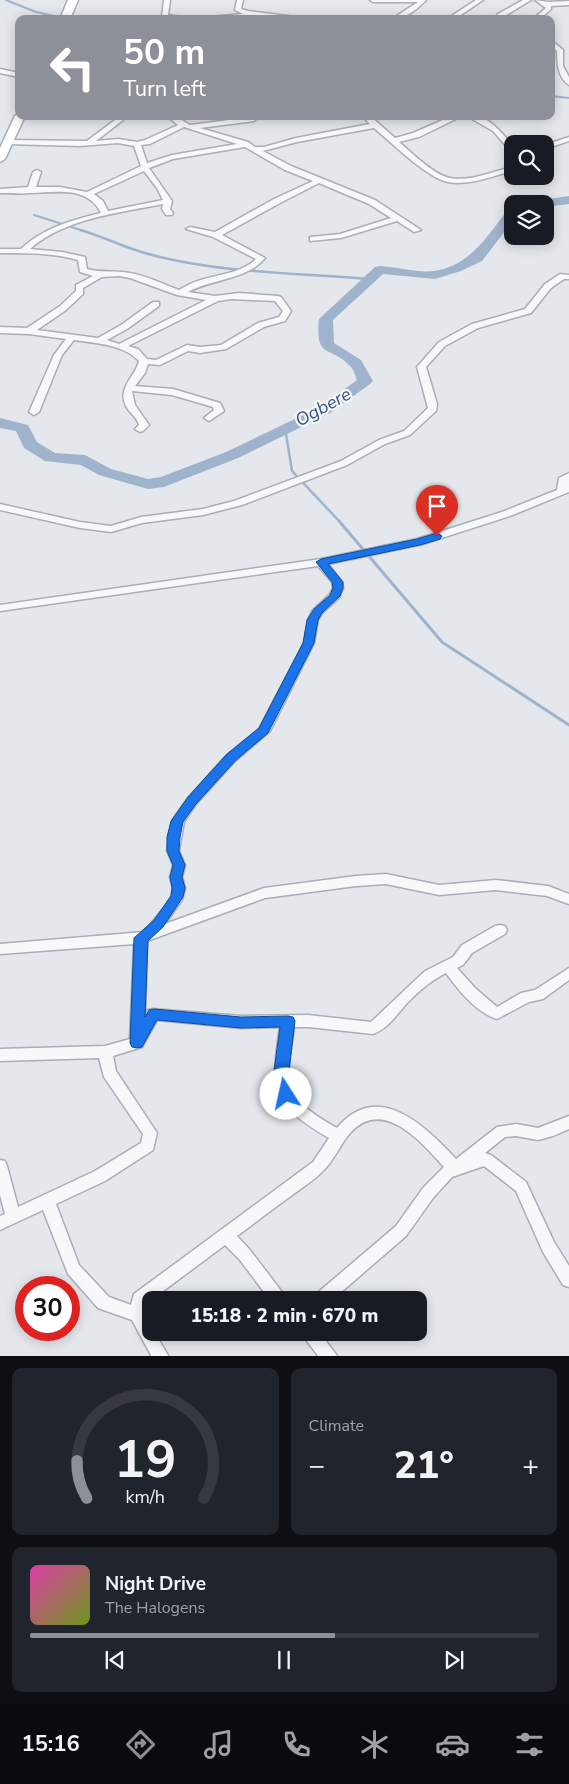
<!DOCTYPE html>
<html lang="en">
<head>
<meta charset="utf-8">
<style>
	:root { --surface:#171b24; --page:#20242c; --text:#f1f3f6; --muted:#9ea1a6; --line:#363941; --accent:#8c9099 }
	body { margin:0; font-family:"Nunito Sans",sans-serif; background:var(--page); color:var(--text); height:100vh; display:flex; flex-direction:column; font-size:19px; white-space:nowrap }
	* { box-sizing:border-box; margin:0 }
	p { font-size:16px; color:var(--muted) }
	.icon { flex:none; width:28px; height:28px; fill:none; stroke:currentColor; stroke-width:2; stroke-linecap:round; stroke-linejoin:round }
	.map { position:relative; height:1356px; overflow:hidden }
	.sheet { display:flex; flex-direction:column; gap:12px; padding:12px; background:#0d0f14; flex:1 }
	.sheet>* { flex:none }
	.banner { position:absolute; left:15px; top:15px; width:540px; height:105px; border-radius:10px; box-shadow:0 2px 12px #0003; background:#8c9099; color:#fff; overflow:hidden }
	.fabs { position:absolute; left:504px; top:135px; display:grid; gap:10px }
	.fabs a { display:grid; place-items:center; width:50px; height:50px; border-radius:10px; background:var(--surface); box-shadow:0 2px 12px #0003; font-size:25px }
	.speed { position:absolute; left:15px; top:1276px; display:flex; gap:10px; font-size:25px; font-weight:700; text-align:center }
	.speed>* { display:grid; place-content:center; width:65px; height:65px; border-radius:50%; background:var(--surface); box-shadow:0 2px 12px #0003; line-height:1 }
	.speed .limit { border:8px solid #d22; background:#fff; color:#111 }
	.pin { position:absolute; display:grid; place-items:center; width:42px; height:42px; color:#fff; margin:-51px -21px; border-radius:50% 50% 50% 0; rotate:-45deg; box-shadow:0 0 5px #0007 }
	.pin .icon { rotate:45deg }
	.me { position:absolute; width:55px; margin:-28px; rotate:350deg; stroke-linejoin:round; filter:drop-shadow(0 0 4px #0008) }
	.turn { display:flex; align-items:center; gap:18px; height:105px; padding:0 25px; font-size:22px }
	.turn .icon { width:65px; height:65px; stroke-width:2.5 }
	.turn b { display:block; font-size:35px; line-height:42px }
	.big { font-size:38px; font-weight:800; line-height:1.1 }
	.sheet .tile { flex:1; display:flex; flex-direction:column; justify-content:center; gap:8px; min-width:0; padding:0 18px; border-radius:10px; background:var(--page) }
	.sheet .dial { align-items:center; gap:0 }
	.dial svg { height:130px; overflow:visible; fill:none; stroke:var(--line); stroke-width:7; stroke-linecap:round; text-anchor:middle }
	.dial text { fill:var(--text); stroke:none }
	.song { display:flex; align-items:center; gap:15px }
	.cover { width:60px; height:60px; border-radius:8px; background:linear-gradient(135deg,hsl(320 70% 55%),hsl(80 70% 35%)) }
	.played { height:5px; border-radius:2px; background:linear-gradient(90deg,var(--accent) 60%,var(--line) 60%) }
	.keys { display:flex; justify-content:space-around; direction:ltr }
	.heat { display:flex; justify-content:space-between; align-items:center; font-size:28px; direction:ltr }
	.sheet .tiles { flex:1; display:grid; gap:12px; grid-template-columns:1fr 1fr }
	.tile:last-child { grid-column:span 2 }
	.trip { position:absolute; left:142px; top:1291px; width:285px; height:50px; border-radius:10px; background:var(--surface); box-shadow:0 2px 12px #0003; font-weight:800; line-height:50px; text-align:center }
	.menu { display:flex; height:80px; justify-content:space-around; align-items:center; background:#090b0e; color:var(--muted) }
	.menu .icon { width:35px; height:35px }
	.menu .selected { color:var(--accent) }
	.menu b { font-size:22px; color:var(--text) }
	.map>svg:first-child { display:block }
</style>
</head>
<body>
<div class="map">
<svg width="569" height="1357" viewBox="0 0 569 1357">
	<rect width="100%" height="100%" fill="#e4e7ec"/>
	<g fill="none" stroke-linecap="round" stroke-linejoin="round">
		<path stroke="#9fb4cc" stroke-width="2" d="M6,0L36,12L63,18
			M551,96L569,98
			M34,215L84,231"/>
		<path stroke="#9fb4cc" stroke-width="2.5" d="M80,230C102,236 123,247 145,253C214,273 297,273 369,279
			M285,428L292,471L340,522"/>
		<path stroke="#9fb4cc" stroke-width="3" d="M339,521L442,642L569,725"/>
		<path fill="#9fb4cc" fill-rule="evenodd" d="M569,196V204L545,207V204H536L542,200Z
			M512,210V222L482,261L461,271L435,279L383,274L333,320L334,343L361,360L373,381L370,384L330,413L238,458L164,487L148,489L99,475L81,465L45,461L24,448L16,431L0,428V418L28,425L37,442L55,453L85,455L111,469L148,479L161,477L226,452L320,407L357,380C355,376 354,369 350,366C330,345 315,360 319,319L375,267L380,266C396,267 419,273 434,271C470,266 487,236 507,211Z"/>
		<g stroke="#a9aeb7" stroke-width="3">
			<path id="street" d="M164,0H170L168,15C193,20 218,16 243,14L235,10L237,0H243L241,9L248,11L311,19H269L254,17L233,19H169L162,16Z
				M370,0H426C418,9 405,19 392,19L418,2H373Z
				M476,0H483L455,19H447Z
				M523,0H531L500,19H494L498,14Z
				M535,0L548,2L569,1V5L551,6V9L540,19H533L546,8Z
				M551,40L563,50V66L569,77V85C558,78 557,63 557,51L551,46Z
				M0,69L19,73V77L0,73Z
				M113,116H120L123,120L96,141L118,139L137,142L145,140L178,125L167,116H175L190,125L259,116L254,121L200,128L248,142L255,147H264L296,138L370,124L362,116H370L395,138L413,133L452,116H462L419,137L399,142C412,153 434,175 450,178C469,182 494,171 512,167V171C493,176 469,186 448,182C427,178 391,142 374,128L297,142L263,151L291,166L375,200L421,230L414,232L397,221L341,238L310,241V237L340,234L391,218L369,204L319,183L280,203L222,235L265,258C247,280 212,279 188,292L215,296L239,293L278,296L281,297L291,311L285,321L264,327L226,349L200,353L188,351L160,365L148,364L145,373L135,386L173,389L220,403L224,411L209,421L204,418L214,410L213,407L172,395L132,391L135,405L149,425L143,431L140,432L135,429L139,425L138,422C135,416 129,412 126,406C117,388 135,377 139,361C125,345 96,343 74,340L62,355L39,412L34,415L29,412L54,355L66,339L29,334L0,333V327L27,328L60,306L76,291V285L93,276L80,272L78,260C53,253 26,253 0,253V249H21C43,228 72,220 101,213C88,186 56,192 31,193C22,194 10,193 0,193V189L28,187L33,172L37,170L41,172L36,187H60L87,192L141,166L134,146L118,143L80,146L7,144L3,142L7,140L87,141L115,120ZM184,127L237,144L172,155L147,163L141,145L150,144ZM245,147L285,170L313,181L274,199L215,232L190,227L186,229L213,237L256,259C242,273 219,274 201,280C193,282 186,286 179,290C163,284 147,276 130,273C115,270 102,273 87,269L85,257L62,252L30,249C65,218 119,213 163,204L162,209L166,215H172L173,213L170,209L172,201L149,168L173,159ZM144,171L157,188L163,200L108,211L103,201L94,194ZM120,276L130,278L177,295L206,300L119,344L107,340L127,329L159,306V302H153L121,325L98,338L37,330L66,310L83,294V288L102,277ZM231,299L275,301L283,311L279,317L258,323L221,345L200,347L187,345L156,360L147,359L138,349L128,346L218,301Z
				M467,116C491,116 497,129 512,144V149L507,147L493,131Z
				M569,137V141L545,149V145Z
				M560,274L569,275V279H564L551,288L531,313L478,328L445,346L426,367L437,404L436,411L410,435L385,444L347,465L242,505L203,515L142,523L111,532L80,528L0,510V504L80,522L111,526L141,517L203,509L234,501L341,461L379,440L404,431L428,408L417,367L439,342L472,324L525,309L545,284Z
				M569,473V492L510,516L423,544L328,564L342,582L343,588L339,598L322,613L318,620L314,643L270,731L235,761L196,804L184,822L179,851L185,865L182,877L185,888L182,900L165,924L264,888L356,876L386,874L439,885L496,880L548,886L569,894V904L547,896L496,890L439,895L386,884L356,886L265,898L147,941L145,1016L148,1010L153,1009L241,1016L308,1015L371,1022L425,971L453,957L462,945L495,926L500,925L505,926L507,930L505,934L472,953L463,965L457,968L475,988L497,1007L521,993L535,990L569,968V980L543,999L529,1002L497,1019C477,1013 458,990 446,973C432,980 419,991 408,1002C397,1014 389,1028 373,1034L308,1027H294C285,1086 282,1097 337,1128C378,1079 425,1126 456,1159L497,1127L516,1124L538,1128L569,1116V1129L553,1136L538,1140L516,1136L505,1137L485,1153L491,1155L526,1182L554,1242L569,1266V1287L563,1285L543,1252L516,1191L484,1166L452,1177L433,1198L406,1236L332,1300H313L315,1295L396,1226L423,1188L444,1167C422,1143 384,1097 351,1132C340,1144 334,1161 322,1172C314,1180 304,1186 295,1193C275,1207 256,1222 237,1236L250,1250L288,1300H270L240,1260L225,1245L147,1303C144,1318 151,1320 151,1332H154L169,1357H152L132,1320L98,1308L68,1274L43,1210L0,1230V1216L5,1214L0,1195V1160L5,1161L7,1166L18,1207L95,1171L141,1143L143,1134L104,1077L99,1058L0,1061V1049L105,1046L130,1039L134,944L0,954V944L144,932L164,908L171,897L173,888L170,877L173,865L167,851L172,821L188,798L227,755L259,729L304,643L308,620L312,611L330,594L333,588L332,582L318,566L0,611V605L321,559L417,539L502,512L557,490L559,478ZM157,1020L241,1028L280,1027C270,1092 271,1104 329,1138L313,1162L134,1294L131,1305L109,1297L79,1265L56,1204L105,1181L153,1150L157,1133L116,1071L113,1056L142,1047Z
				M300,1332H319L338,1357H319Z"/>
		</g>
		<g stroke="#a9aeb7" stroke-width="3">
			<path id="secondary" d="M68,0H78L70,19H60Z
				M19,113V116H25L5,159L0,162V148L15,116Z"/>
		</g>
		<use href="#street" fill="#f7f8fa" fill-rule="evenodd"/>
		<use href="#secondary" fill="#fff" fill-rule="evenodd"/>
	</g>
	<path fill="#1a73e8" stroke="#114b97" d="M437,533L442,536L440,539L420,545L328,564L343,582V588L340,596L322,613L318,620L314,643L268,733L235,761L196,804L183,822L180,837L179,851L185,865L182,877L185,888L183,897L163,927L148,941L145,1017L149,1010L154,1009L241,1017L288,1016L293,1017L295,1021L289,1071L293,1094L291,1098L286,1100L281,1098L274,1071L280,1027L241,1028L157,1020L142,1047L137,1048L132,1047L130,1043L134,938L154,920L171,896L172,888L170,877L173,865L167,851V837L171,821L188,797L226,755L259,728L303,643L307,620L314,609L330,595L333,588L332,582L316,562L321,559L417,539Z"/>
	<g text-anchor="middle" stroke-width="4.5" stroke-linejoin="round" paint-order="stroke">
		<g font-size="18" font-style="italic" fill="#34527a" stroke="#f4f6f9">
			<text transform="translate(323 407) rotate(-29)" y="6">Ogbere</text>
		</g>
	</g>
</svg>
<div class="fabs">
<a><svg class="icon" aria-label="search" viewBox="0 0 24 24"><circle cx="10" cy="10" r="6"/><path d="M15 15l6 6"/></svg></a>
<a><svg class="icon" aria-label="layers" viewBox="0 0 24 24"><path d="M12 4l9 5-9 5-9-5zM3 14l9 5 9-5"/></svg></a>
</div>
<div class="speed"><div class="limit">30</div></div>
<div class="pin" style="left:437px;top:536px;background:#d93025"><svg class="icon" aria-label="arrive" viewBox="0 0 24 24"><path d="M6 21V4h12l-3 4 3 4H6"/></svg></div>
<svg class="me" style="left:286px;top:1094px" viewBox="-20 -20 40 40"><circle r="19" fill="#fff"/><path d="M0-13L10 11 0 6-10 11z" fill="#1a73e8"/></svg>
<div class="trip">15:18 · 2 min · 670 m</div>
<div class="banner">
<div class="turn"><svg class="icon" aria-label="left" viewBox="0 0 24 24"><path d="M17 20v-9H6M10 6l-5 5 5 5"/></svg><div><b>50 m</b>Turn left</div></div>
</div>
</div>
<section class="sheet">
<div class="tiles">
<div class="tile dial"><svg viewBox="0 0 100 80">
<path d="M14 69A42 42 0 1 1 86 69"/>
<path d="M14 69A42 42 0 0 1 8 46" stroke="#8c9099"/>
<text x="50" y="56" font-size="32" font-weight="700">19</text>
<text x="50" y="72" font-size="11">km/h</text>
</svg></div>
<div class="tile"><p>Climate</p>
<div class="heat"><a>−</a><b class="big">21°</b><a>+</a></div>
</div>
<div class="tile">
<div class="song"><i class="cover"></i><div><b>Night Drive</b><p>The Halogens</p></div></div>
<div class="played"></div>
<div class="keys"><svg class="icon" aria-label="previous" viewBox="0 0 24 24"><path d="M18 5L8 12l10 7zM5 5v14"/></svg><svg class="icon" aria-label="pause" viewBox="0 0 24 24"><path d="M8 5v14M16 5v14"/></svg><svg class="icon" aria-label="next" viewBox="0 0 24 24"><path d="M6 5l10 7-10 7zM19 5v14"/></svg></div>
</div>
</div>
</section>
<nav class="menu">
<b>15:16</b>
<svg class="icon selected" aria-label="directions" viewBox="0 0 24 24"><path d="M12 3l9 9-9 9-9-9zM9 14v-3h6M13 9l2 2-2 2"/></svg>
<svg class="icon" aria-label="music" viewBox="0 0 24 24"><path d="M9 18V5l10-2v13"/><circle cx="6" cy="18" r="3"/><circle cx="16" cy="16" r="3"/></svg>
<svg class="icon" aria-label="phone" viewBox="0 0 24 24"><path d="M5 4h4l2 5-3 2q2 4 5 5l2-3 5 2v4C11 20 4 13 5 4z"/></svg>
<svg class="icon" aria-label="climate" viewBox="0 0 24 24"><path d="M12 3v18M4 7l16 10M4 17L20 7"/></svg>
<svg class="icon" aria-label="car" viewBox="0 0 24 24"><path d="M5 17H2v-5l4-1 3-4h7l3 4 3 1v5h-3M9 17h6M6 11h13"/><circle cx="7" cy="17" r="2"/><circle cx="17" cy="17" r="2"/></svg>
<svg class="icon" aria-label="filters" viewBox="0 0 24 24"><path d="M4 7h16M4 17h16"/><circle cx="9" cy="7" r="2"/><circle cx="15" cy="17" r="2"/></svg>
</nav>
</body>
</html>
